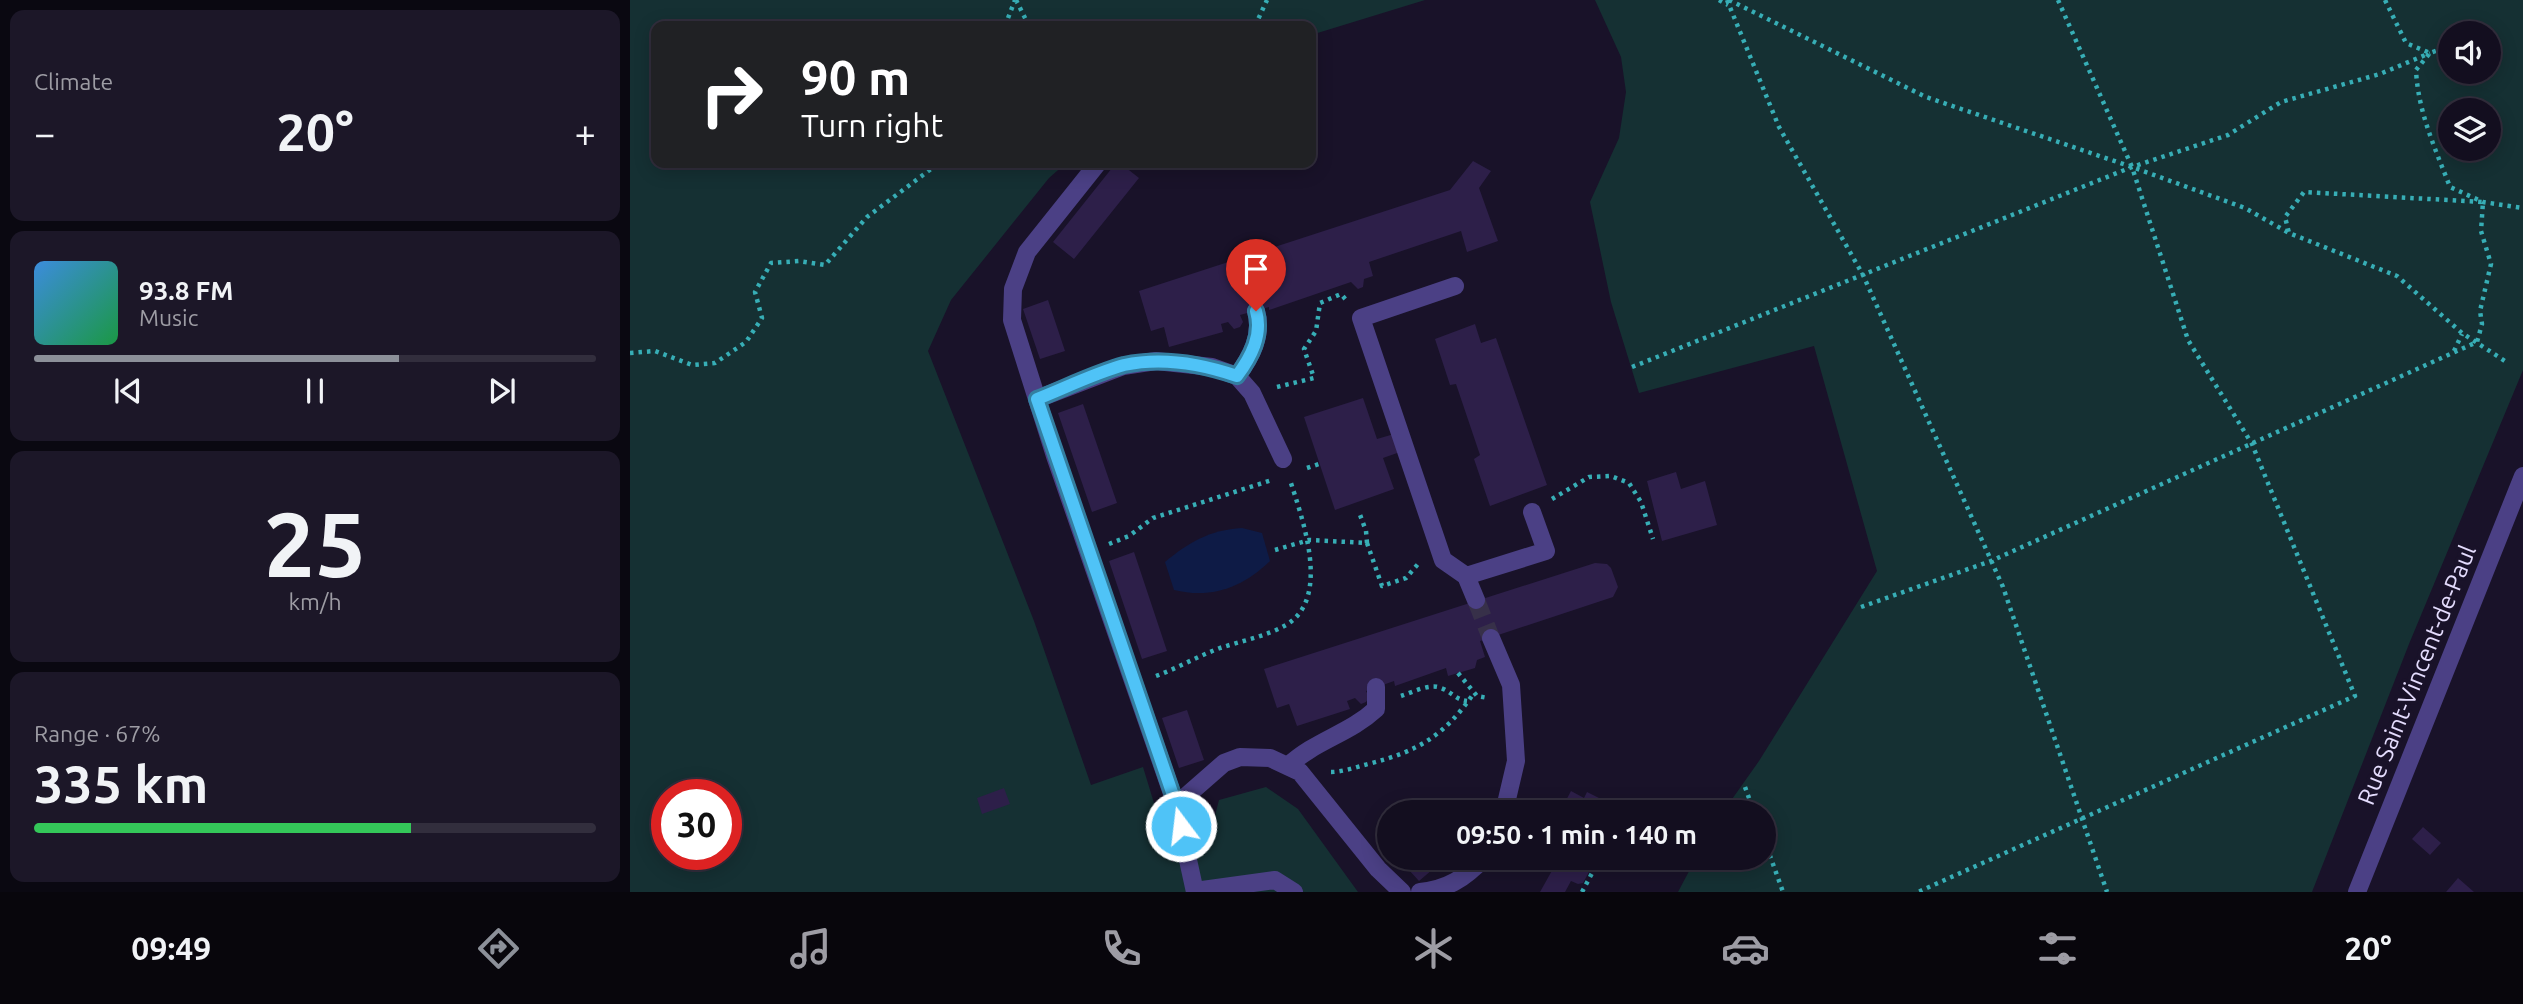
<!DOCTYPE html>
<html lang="en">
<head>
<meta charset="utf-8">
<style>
	:root { --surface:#130e1f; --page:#1c1728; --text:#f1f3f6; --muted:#9d9ca4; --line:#322e3d; --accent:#8c9099 }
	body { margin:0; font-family:Ubuntu,sans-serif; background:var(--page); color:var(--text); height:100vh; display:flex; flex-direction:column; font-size:26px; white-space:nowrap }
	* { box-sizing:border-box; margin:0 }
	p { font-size:23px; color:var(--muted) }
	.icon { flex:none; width:38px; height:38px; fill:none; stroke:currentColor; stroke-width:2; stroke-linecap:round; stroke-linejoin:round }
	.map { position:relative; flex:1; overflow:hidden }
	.drawer { display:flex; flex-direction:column; gap:10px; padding:10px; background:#0a0811; width:630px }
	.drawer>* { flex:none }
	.guide { position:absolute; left:21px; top:21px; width:665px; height:147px; border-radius:14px; box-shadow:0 4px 18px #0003,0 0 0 2px var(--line); background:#202124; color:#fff; overflow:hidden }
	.controls { position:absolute; left:1808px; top:21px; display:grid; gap:14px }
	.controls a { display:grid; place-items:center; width:63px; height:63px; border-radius:50%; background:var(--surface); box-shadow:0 4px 18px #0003,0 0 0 2px var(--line); font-size:35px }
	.speed { position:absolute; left:21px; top:779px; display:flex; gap:14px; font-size:35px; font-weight:700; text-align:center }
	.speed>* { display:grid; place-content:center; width:91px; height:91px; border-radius:50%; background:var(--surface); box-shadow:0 4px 18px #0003,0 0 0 2px var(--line); line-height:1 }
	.speed .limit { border:10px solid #d22; background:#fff; color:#111 }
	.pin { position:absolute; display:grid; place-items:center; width:60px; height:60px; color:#fff; margin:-72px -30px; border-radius:50% 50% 50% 0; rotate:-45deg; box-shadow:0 0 7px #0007 }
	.pin .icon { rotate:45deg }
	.me { position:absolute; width:77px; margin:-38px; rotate:345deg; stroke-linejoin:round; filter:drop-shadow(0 0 5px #0008) }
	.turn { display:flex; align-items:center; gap:24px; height:147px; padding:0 35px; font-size:32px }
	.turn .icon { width:91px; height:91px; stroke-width:2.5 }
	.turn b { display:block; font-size:49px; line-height:60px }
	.big { font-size:52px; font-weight:700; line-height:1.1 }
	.drawer .card { flex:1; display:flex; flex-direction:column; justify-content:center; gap:10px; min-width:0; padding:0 24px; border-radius:14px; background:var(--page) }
	.drawer .dial { align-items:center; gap:0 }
	.dial b { font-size:91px; line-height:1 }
	.song { display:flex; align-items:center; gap:21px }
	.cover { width:84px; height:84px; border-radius:10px; background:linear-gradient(135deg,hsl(210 70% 55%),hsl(140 70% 35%)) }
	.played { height:7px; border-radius:4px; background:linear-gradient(90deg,var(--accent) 65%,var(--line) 65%) }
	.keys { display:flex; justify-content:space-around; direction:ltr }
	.heat { display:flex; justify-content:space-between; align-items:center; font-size:38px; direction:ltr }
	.charge { height:10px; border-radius:5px; background:linear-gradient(90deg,#34c759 67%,var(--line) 0) }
	.trip { position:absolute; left:747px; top:800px; width:399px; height:70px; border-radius:35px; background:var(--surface); box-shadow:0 4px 18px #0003,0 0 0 2px var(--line); font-weight:700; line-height:70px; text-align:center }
	.tabs { display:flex; height:112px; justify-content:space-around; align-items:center; background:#08060c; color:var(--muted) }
	.tabs .icon { width:49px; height:49px }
	.tabs .selected { color:var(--accent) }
	.tabs b { font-size:32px; color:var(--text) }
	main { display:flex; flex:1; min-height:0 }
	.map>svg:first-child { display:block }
</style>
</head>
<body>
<main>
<section class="drawer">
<div class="card"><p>Climate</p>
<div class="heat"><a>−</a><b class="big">20°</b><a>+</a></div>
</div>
<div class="card">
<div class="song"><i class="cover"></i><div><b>93.8 FM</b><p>Music</p></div></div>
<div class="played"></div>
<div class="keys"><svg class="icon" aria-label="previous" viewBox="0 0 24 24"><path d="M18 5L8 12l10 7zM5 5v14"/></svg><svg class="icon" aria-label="pause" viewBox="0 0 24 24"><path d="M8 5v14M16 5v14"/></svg><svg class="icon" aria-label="next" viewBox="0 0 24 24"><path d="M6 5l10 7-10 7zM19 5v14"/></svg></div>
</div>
<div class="card dial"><b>25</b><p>km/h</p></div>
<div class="card"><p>Range · 67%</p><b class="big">335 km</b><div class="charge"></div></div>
</section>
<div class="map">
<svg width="1893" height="892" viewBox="0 0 1893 892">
	<rect width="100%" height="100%" fill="#191229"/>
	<path fill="#153033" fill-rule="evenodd" d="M0,0H795L681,35V26H26V163H436L419,178L321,300L298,351L404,621L461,785L513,767L542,862L578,843L589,800L636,787L668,809L728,892H0ZM37,794H96V854H37Z
		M965,0H1893V370L1779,644L1682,892H1048L1066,858H1134V812H1093L1129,761L1247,571L1184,346L1009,393L981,302L960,202L989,138L996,92L991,57ZM1820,33H1858V72H1820ZM1820,110H1858V149H1820Z"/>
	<path fill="#0e1b46" d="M612,528L632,533L640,561C612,588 581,599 544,590L535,562C559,542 580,530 612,528Z"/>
	<path fill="#2d1f49" d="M843,161L861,171L849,188L868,241L837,252L831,231L739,262L743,276L734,279L733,287L728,289L721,282L639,310V307L610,315L613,322L610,327L604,329L598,322L591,324L593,332L539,347L534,327L521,331L509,291L820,190Z
		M486,163H490L509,178L444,259L423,242Z
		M418,300L435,351L410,359L393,309Z
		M845,324L851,343L866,338L917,485L860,506L844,459L850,455L826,384L820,385L805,339Z
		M733,398L747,439L764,434L770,452L753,458L764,489L705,510L674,417Z
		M453,404L487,503L462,512L428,413Z
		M1046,472L1051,489L1075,481L1087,525L1032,541L1017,481Z
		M504,552L537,651L512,659L479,561Z
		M965,563L977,564L981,568L988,587L983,597L850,641L855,657L847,660L845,668L818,676L816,668L765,686L764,681L736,691L739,697L736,702L731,704L725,698L717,701L720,709L667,726L659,704L647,708L634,669Z
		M557,710L574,760L549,768L532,718Z
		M374,788L380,804L352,814L347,798Z
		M941,791L954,798L957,792L985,806L982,812H939L932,808Z
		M1793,827L1811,843L1800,855L1782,839Z
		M768,858H803L809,864L789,881Z
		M929,858H953L951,861L958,866L960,870L953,883L948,884L941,881L935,892H910Z
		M1828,878L1844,892H1816Z"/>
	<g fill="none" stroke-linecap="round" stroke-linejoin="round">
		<path stroke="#373049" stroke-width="18" stroke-dasharray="18 9" stroke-linecap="butt" d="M846,600L861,638"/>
		<path stroke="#37aeb6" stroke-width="4.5" stroke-dasharray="3.5 5" stroke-linecap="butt" d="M386,0L399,26
			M1089,0L1098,5
			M1097,0L1149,127L1233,275L1373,587L1477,892
			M1099,0L1296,97L1502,167L1558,340L1622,444L1725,696L1288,892
			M1428,0L1502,167L1615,208L1659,233L1767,276L1832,333L1878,363
			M1755,0L1776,43L1800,53L1820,46
			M375,26L385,0
			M625,26L637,0
			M1799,54L1786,70C1788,112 1805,148 1820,187L1853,202L1893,208
			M1824,351L1832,334
			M0,353L25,351L62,365L85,363L116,342L132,318L125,292L141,263L169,261L195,265L237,217L309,163
			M1002,367L1502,167L1598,135L1651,102L1750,74L1800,53
			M647,387L684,378L674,349L686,331L690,303L711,294L717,301
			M677,468L689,464
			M922,499L959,477L981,476L999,483L1011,502L1023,539
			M737,543L752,586L776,578L788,564
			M479,544L499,536L523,518L642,480
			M645,550L679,540L737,543L736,531L729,512
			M1231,607L1361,561L1847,342L1852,324L1850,311L1861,264L1851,231L1853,202L1674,192L1655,217L1659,233
			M828,673L847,696L858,698
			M526,676C548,668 568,656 590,648C611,641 637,636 656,625C702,598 672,518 660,480
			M771,696C783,692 800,683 811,688C822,692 826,700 837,701
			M701,772C713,772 726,767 738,764C789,751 814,736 844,693
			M1115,787L1124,812
			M1134,839L1153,892
			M952,892L969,860"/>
		<path stroke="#4b4085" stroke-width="18" d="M468,163L397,252L383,289L382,320L425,456L546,805L565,892
			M825,286L731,318L813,560L836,576L846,600
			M607,376C621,357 633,335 626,311
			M407,399L493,366L526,361L582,367L607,376L622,393L653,459
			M836,576L916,551L902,512
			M861,638L881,685L886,761L874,812
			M658,766C686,740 719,734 746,709V687
			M546,805L594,763L610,757L640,758L670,772L748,869L772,892
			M565,891L645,880L664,892
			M790,892C818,889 835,878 854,858
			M1727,892L1893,476"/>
	</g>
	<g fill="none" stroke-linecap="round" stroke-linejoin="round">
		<g stroke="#337fa1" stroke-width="18">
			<path id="route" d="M551,826L546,804L407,399C435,388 465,373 494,365C531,357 572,364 607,376C621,357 633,335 626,311"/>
		</g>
		<use href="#route" stroke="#4fc3f7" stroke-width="12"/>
	</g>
	<g text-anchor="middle" stroke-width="7" stroke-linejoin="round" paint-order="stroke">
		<g font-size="24" fill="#e4dcfd" stroke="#191229">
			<text transform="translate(1787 675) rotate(-68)" y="8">Rue Saint-Vincent-de-Paul</text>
		</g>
	</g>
</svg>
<div class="controls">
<a><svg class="icon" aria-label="sound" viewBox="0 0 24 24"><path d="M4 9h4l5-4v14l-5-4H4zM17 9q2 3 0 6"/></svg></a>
<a><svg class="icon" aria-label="layers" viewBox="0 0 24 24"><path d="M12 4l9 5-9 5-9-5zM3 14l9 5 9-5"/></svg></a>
</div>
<div class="speed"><div class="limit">30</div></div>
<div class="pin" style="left:626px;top:311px;background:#d93025"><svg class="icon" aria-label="arrive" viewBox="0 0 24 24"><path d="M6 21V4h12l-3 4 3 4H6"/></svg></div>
<svg class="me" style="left:551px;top:826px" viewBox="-20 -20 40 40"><circle r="17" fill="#4fc3f7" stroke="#fff" stroke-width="3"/><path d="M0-11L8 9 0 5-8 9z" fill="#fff"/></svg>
<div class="trip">09:50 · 1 min · 140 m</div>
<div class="guide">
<div class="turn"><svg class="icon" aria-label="right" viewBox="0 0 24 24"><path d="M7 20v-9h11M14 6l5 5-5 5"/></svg><div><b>90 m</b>Turn right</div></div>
</div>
</div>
</main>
<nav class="tabs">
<b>09:49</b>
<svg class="icon selected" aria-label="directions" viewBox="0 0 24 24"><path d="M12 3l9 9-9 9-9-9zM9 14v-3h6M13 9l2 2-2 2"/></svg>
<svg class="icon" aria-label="music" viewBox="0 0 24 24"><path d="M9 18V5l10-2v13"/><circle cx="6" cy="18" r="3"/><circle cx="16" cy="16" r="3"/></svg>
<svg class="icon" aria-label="phone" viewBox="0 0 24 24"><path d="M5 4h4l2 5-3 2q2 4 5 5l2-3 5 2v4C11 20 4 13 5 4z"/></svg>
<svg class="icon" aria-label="climate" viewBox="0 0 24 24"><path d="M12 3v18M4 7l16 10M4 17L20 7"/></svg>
<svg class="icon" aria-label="car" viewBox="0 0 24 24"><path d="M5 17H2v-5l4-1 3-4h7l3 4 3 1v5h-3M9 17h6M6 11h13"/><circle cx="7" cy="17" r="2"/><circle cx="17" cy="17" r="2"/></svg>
<svg class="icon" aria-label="filters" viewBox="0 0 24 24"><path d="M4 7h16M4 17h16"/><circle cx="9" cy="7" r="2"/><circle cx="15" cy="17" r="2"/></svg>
<b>20°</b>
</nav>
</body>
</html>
